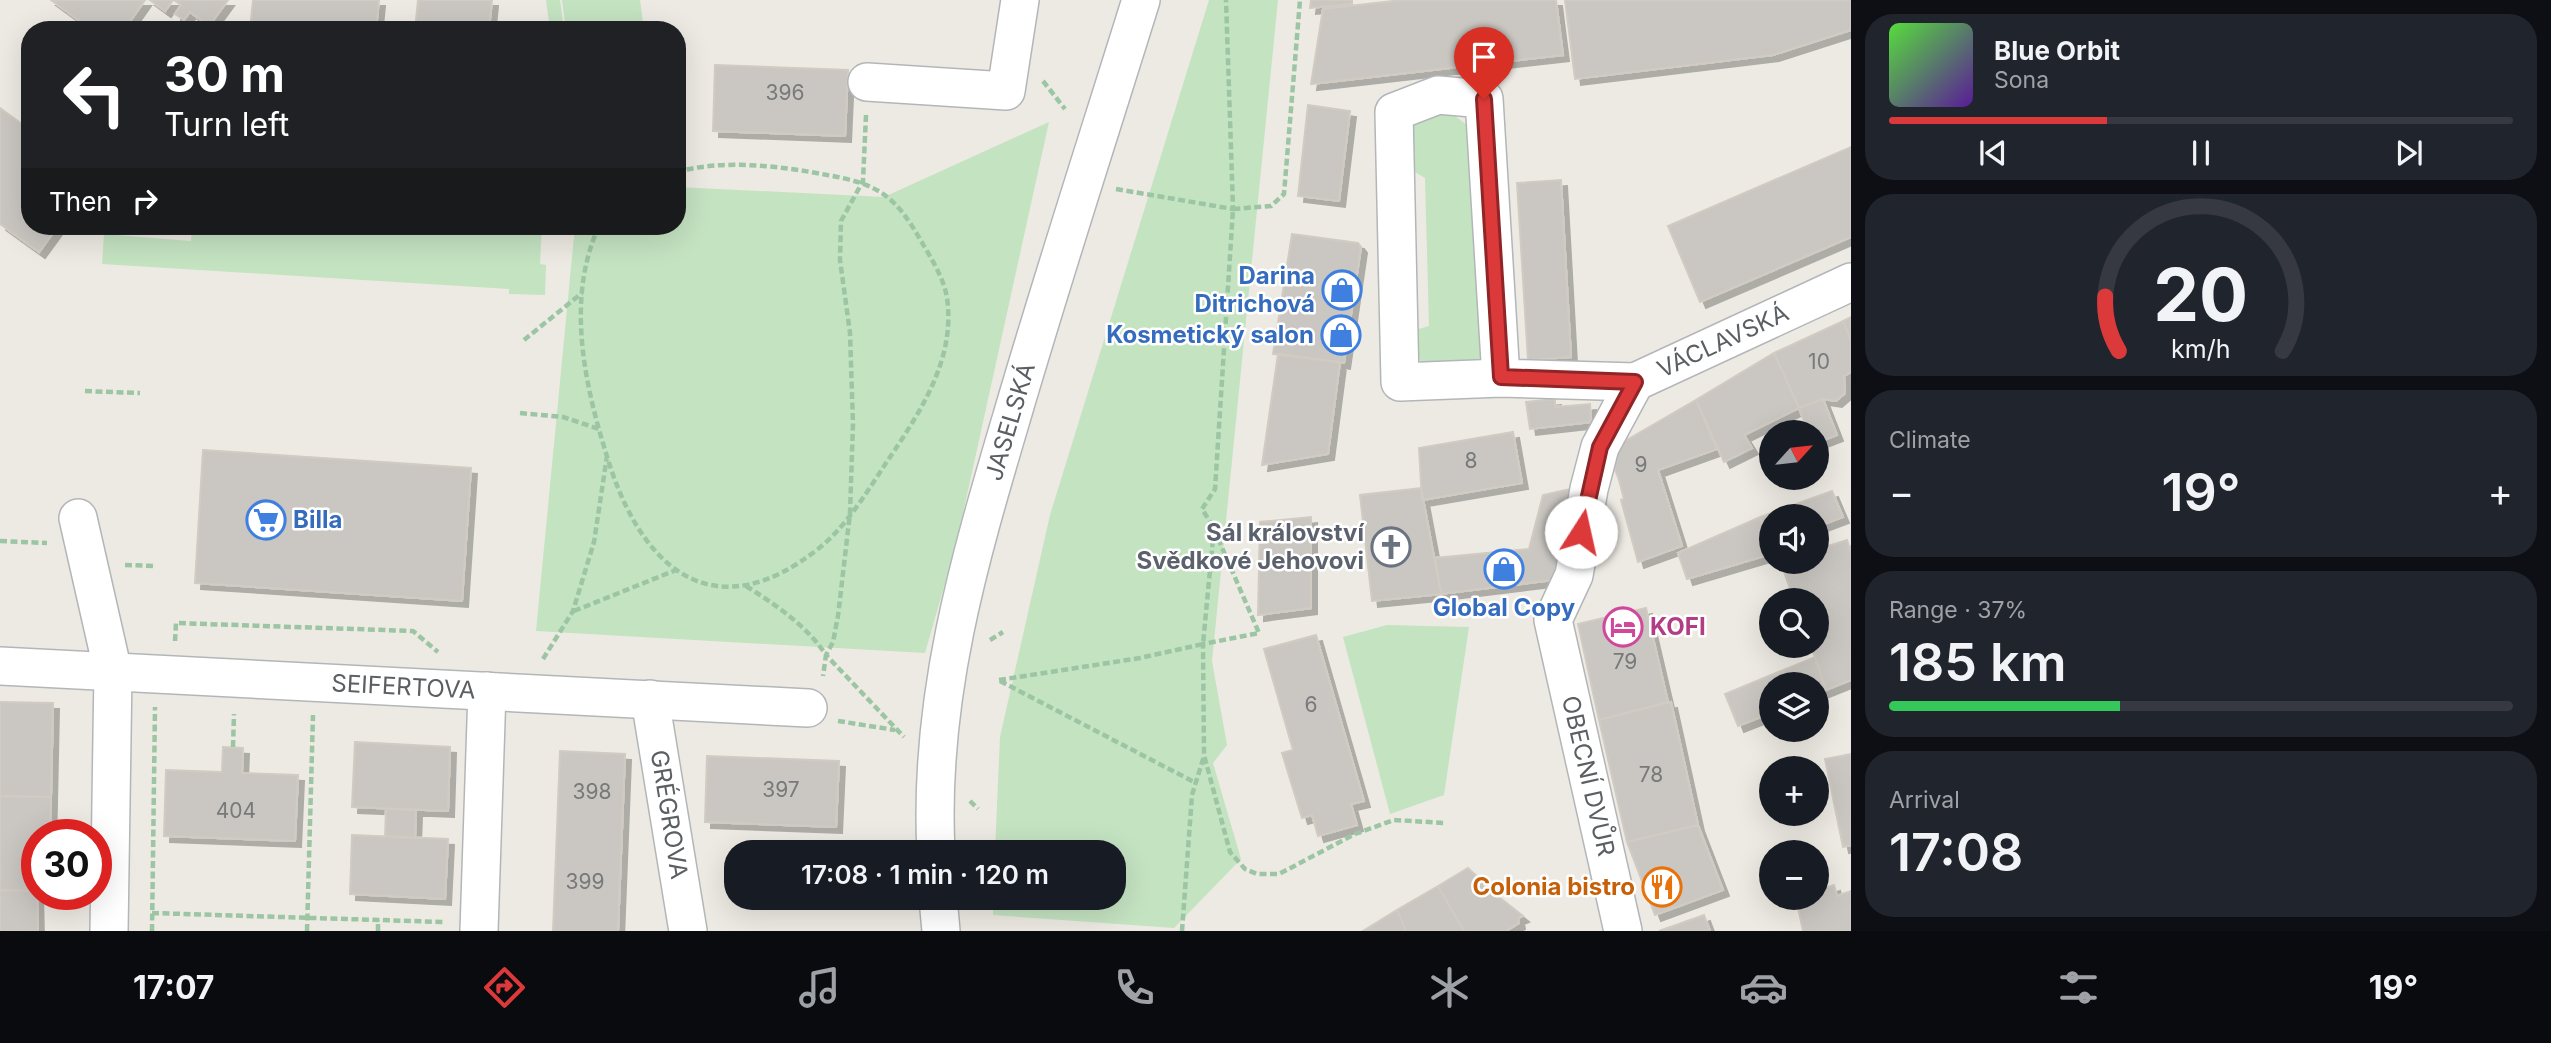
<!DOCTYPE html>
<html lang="en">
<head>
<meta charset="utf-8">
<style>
	:root { --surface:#171b24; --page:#20242c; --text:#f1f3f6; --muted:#9ea1a6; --line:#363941; --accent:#dc393b }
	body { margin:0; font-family:Inter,sans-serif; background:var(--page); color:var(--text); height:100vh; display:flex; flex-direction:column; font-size:26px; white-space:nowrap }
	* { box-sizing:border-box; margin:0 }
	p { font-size:23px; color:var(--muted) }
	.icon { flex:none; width:38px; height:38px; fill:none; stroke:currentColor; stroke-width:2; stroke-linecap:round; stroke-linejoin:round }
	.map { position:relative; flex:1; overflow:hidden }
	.side { display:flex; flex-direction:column; gap:14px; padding:14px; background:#0d0f14; width:700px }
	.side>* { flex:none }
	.hud { position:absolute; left:21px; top:21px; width:665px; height:214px; border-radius:28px; box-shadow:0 7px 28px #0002; background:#202124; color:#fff; overflow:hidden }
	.needle { width:46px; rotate:63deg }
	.fabs { position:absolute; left:1759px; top:420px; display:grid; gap:14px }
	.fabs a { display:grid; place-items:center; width:70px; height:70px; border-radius:50%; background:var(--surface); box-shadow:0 7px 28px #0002; font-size:35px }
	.speed { position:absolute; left:21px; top:819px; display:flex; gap:14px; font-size:35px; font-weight:700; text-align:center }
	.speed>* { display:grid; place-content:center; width:91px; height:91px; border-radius:50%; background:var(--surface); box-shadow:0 7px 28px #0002; line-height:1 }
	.speed .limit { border:10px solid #d22; background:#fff; color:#111 }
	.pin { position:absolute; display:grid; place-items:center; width:60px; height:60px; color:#fff; margin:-72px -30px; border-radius:50% 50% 50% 0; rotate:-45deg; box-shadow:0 0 7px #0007 }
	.pin .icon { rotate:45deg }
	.me { position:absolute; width:77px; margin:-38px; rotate:10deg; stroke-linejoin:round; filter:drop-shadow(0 0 5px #0008) }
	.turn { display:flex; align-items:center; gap:24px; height:147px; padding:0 28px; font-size:32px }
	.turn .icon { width:91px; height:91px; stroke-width:2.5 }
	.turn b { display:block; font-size:49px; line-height:60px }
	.then { display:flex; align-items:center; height:66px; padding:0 28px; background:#0003; gap:14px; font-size:26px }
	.big { font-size:52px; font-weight:600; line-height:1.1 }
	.side .tile { flex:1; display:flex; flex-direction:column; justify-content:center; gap:10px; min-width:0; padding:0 24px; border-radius:28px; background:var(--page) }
	.side .dial { align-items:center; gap:0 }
	.dial svg { height:182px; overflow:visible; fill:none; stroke:var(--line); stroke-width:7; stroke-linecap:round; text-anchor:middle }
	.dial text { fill:var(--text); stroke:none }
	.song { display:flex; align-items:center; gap:21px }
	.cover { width:84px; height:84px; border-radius:10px; background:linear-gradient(135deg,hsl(110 70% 55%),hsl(270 70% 35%)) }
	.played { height:7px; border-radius:4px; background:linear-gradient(90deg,var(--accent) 35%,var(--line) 35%) }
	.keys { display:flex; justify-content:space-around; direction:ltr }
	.heat { display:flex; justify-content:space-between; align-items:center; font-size:38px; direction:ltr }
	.charge { height:10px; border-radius:5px; background:linear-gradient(90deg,#34c759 37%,var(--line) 0) }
	.trip { position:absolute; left:724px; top:840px; width:402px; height:70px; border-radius:28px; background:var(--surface); box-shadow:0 7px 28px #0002; font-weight:600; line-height:70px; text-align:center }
	.tab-bar { display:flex; height:112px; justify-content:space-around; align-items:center; background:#090b0e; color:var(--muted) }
	.tab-bar .icon { width:49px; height:49px }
	.tab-bar .active { color:var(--accent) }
	.tab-bar b { font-size:32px; color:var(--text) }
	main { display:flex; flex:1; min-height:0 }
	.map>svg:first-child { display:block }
</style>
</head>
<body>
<main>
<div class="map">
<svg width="1851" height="931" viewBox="0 0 1851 931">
	<defs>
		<filter id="shadow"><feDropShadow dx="6" dy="6" stdDeviation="0" flood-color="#0004"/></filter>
	</defs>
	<rect width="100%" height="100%" fill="#edeae3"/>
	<path fill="#c4e3c1" d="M546,0H560L564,30H550Z
		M562,0H640L644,30H566Z
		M1209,0H1278L1212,661L1227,745L1213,763L1241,859L1174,928L993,915V898H1115V852H995L1000,737L1050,515Z
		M1423,112L1451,113L1471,128L1491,347L1472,366L1422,363L1412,347L1408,332L1429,326L1425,178L1399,163L1404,129Z
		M1049,122L956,545L925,653L536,631L575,226H677V187L884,197Z
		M192,226H542L540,264L546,265L545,295L509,294V289L102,264L104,234L191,241Z
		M1387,625L1469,627L1444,795L1390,814L1343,637Z"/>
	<path fill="#cac7c2" stroke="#d1cbc2" stroke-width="2" filter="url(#shadow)" d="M51,0H145L124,30H92Z
		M150,0H173L165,11Z
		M174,0H228L209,26L190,12L184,20L175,14L181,5Z
		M253,0H379L376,30H250Z
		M418,0H492L489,30H415Z
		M1311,0H1352V4L1310,8Z
		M1402,0H1556L1563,55L1311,84L1323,9Z
		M1565,0H1851V30L1773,55L1575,79Z
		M715,65L848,70L845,136L713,131Z
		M1308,105L1350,111L1339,201L1298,196Z
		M0,108L22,124L30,113V226H58L39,252L0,224Z
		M1851,147V237L1700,302L1668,226Z
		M1561,180L1571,357L1528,360L1517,183Z
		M1292,234L1358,243L1361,247L1344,363L1273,354Z
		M1851,317V340L1843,321Z
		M1843,321L1851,340V372L1844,376L1845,393L1836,401L1823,399L1799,408L1774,353Z
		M1774,353L1799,408L1744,435L1752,448L1724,462L1696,400Z
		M1278,354L1340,362L1328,454L1262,465Z
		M1555,399V407L1590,404L1591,422L1530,429L1526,402Z
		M1823,399L1837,435L1816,443V432H1808L1799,408Z
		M1696,400L1717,449L1658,470L1682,546L1638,562L1621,500L1624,499L1619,480L1608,451Z
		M1513,432L1522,483L1422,500L1419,448Z
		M203,450L471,468L462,601L195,583Z
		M1421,488L1441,594L1372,601L1360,495Z
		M1575,488L1553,580L1441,594L1435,558L1529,549L1543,495Z
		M1832,491L1843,517L1816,527V516H1771L1769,544L1760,517Z
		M1311,517V608L1258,615L1260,522Z
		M1760,517L1771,554L1687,579L1678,553Z
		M1847,540L1851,552V680L1826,690L1811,646H1816V600H1794L1781,563L1816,562V550Z
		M1646,608L1668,702L1599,720L1578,624Z
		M1316,635L1364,801L1351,804L1357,825L1318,836L1312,815L1302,818L1282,753L1293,750L1264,649Z
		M1815,657L1826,690L1816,694V684H1771V713L1738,726L1725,694Z
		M0,702L53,703L51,797L0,796Z
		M1671,702L1698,825L1627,842L1599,720Z
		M355,742L450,747L448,811L352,807Z
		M223,747L243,748L242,773L298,775L295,841L164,836L166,770L222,772Z
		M560,751L625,754L618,931H553Z
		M1851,754V845L1843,847L1825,759Z
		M707,756L839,761L836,827L705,822Z
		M0,796L51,797L50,835H37V891L0,890Z
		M386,809L416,810L415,838L385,837Z
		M1698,825L1723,890L1655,915L1627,842Z
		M352,835L448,839L445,899L350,894Z
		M1468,868L1494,893L1523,916L1518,918L1519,923L1506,931H1464L1438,886Z
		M1834,885L1837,896L1851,891V931H1803L1796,898H1816V891Z
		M1438,886L1464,931H1406L1397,910Z
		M0,890L37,891L38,931H0Z
		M1397,910L1406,931H1363Z
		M1704,915L1710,931H1659Z"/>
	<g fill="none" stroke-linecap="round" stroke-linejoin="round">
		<g stroke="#b3b6b9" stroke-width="40">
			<g id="minor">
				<path d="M867,82L1006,91L1020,0"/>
				<path d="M1501,378L1484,99L1438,95L1394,112L1400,382L1501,378L1635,382"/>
				<path d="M78,518L113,672L109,931"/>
				<path id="s1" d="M0,666L808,708"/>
				<path id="s2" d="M650,699L688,931"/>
				<path id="s3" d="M936,852C928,699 969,561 1012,416C1053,276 1098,138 1141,0"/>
				<path d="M938,898L941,931"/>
				<path d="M479,931L487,691"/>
				<path id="s4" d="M1623,931L1553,620L1574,575L1589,489L1600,447L1635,382L1851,282"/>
			</g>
		</g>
		<path stroke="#9cc5a4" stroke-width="4.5" stroke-dasharray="7 3.5" stroke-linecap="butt" d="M1043,81L1065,109
			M866,115L863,181L841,221L840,260L850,333L853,424L850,513L838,616L833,642L826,655L904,737
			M1116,189L1233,209L1226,0
			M599,226C564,302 586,392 611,469C647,576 719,627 818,549C846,527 867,492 886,463C919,414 956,360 947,298C944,278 931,258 921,241C895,195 878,184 827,175C781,166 722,159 677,172
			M524,340L582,293
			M85,391L140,393
			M520,413L563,417L599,429
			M1214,529L1259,633L1203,644L1204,755L1230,852L1245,869L1257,874H1279L1355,834L1394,820L1445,823
			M0,541L47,543
			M125,565L156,566
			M746,586C776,605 806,625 826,655L823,676
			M574,611L676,570
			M990,640L1003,632
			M175,641L176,623L413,631L438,652
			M543,659L573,611L594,542L607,456
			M999,680L1140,658L1203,644L1214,528L1202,509L1215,489L1233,209L1271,206L1284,194L1300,0
			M1000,681L1196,783
			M838,721L895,730
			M233,747L234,714
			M970,801L978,809
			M152,913L444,922
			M152,931L155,707
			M307,931L313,715
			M378,931V920
			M1182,931L1192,795L1204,756"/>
		<use href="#minor" stroke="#fff" stroke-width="37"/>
	</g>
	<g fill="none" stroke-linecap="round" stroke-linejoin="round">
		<g stroke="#8f2526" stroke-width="18">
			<path id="route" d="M1484,99L1501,377L1635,382L1600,447L1581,532"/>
		</g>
		<use href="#route" stroke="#dc393b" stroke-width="12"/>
	</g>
	<defs>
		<g id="shop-ring" transform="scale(2.0125)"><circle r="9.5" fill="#fff" stroke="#3f7fe0" stroke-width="1.5"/><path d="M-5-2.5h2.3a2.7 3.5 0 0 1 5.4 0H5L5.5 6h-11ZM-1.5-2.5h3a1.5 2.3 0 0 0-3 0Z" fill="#3f7fe0"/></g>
		<g id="supermarket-ring" transform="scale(2.0125)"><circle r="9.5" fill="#fff" stroke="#3f7fe0" stroke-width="1.5"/><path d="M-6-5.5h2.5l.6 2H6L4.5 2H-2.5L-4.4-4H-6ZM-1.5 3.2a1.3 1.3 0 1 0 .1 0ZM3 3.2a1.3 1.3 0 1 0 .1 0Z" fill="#3f7fe0"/></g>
		<g id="church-ring" transform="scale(2.0125)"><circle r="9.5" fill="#fff" stroke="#6b7280" stroke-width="1.5"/><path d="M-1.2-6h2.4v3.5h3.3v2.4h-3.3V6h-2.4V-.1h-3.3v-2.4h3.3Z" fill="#6b7280"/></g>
		<g id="hotel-ring" transform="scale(2.0125)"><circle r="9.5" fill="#fff" stroke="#d1479c" stroke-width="1.5"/><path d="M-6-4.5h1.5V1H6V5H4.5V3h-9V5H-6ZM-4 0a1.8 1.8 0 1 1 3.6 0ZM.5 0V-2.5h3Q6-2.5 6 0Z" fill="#d1479c"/></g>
		<g id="restaurant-ring" transform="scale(2.0125)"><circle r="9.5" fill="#fff" stroke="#e8710a" stroke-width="1.5"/><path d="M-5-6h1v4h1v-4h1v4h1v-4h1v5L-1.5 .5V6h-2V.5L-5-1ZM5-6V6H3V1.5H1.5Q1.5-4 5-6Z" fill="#e8710a"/></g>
	</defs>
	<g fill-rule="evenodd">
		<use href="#shop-ring" x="1342" y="290"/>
		<use href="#shop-ring" x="1341" y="335"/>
		<use href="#supermarket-ring" x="266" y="520"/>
		<use href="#church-ring" x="1391" y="547"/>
		<use href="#shop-ring" x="1504" y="569"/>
		<use href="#hotel-ring" x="1623" y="627"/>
		<use href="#restaurant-ring" x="1662" y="887"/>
	</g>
	<g text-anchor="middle" stroke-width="5" stroke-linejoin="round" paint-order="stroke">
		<g font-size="21" fill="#77797a">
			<text x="785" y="100">396</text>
			<text x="1819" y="369">10</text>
			<text x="1471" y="468">8</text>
			<text x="1641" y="472">9</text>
			<text x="1625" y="669">79</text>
			<text x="1311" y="712">6</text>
			<text x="1651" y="782">78</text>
			<text x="781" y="797">397</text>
			<text x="592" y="799">398</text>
			<text x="236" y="818">404</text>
			<text x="585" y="889">399</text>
		</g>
		<g font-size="24" font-weight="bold" fill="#366cbe" stroke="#fff" text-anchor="end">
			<text x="1315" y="284">Darina<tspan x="1315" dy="28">Ditrichová</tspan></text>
			<text x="1314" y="343">Kosmetický salon</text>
			<text x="293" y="528" text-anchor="start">Billa</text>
			<text x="1504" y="616" text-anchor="middle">Global Copy</text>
		</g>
		<g font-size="24" fill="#5b5f62" stroke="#fff">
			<text dy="8" stroke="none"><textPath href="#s4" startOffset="670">VÁCLAVSKÁ</textPath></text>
			<text dy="8" stroke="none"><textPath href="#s3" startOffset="439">JASELSKÁ</textPath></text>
			<text dy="8" stroke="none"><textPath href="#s1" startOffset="404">SEIFERTOVA</textPath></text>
			<text transform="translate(1588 776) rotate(77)" y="8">OBECNÍ DVŮR</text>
			<text dy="8" stroke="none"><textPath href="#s2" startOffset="117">GRÉGROVA</textPath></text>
		</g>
		<g font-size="24" font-weight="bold" fill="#5b616d" stroke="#fff" text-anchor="end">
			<text x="1364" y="541">Sál království<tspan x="1364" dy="28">Svědkové Jehovovi</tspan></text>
		</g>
		<g font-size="24" font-weight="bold" fill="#b23c85" stroke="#fff" text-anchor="start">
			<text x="1650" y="635">KOFI</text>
		</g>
		<g font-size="24" font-weight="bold" fill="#c56008" stroke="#fff" text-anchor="end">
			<text x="1635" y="895">Colonia bistro</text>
		</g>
	</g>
</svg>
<div class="fabs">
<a><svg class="needle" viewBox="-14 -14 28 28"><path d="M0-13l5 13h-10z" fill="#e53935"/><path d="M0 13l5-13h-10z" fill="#9ea1a6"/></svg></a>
<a><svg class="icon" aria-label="sound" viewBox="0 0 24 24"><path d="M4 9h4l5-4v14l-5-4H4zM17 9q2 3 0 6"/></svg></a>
<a><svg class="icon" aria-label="search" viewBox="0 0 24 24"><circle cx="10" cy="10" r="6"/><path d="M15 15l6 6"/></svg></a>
<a><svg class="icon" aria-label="layers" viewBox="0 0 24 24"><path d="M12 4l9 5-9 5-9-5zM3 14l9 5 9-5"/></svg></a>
<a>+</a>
<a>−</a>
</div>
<div class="speed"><div class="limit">30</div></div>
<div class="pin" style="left:1484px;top:99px;background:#d93025"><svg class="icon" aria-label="arrive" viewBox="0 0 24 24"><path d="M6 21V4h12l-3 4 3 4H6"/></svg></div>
<svg class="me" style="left:1581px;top:532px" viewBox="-20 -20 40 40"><circle r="19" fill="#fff"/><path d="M0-13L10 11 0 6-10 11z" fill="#dc393b"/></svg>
<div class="trip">17:08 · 1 min · 120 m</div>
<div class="hud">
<div class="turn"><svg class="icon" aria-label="left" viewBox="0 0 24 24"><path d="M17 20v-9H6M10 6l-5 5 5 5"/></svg><div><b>30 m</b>Turn left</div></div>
<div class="then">Then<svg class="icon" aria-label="right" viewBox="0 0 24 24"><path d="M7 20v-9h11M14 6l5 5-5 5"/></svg></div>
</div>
</div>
<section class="side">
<div class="tile">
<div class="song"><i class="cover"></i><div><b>Blue Orbit</b><p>Sona</p></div></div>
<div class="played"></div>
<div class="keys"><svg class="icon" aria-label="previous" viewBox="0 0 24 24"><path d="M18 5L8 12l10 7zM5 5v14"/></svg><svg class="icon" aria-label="pause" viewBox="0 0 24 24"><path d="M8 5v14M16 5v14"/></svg><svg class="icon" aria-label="next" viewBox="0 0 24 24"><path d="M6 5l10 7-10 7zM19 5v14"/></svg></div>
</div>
<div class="tile dial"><svg viewBox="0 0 100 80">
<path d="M14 69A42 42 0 1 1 86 69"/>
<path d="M14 69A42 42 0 0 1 8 45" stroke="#dc393b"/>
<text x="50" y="56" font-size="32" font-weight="700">20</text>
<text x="50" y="72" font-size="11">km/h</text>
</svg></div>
<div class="tile"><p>Climate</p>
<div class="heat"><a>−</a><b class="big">19°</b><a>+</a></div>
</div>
<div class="tile"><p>Range · 37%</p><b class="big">185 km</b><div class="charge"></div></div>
<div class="tile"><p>Arrival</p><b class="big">17:08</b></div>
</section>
</main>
<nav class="tab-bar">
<b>17:07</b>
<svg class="icon active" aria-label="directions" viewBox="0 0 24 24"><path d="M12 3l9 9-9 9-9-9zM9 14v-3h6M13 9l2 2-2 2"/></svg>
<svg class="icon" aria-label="music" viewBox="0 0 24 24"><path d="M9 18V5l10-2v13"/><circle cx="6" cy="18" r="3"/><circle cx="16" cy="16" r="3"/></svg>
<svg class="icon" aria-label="phone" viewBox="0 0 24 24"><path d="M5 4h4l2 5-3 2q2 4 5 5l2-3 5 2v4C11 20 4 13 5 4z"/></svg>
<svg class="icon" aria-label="climate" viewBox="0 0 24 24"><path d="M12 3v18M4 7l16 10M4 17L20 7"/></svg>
<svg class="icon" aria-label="car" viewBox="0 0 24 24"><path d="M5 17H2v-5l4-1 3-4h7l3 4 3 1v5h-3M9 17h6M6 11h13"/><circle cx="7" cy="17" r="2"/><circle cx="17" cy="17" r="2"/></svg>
<svg class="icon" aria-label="filters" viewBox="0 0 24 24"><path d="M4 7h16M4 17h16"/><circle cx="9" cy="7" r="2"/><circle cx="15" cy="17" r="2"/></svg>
<b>19°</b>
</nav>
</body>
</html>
